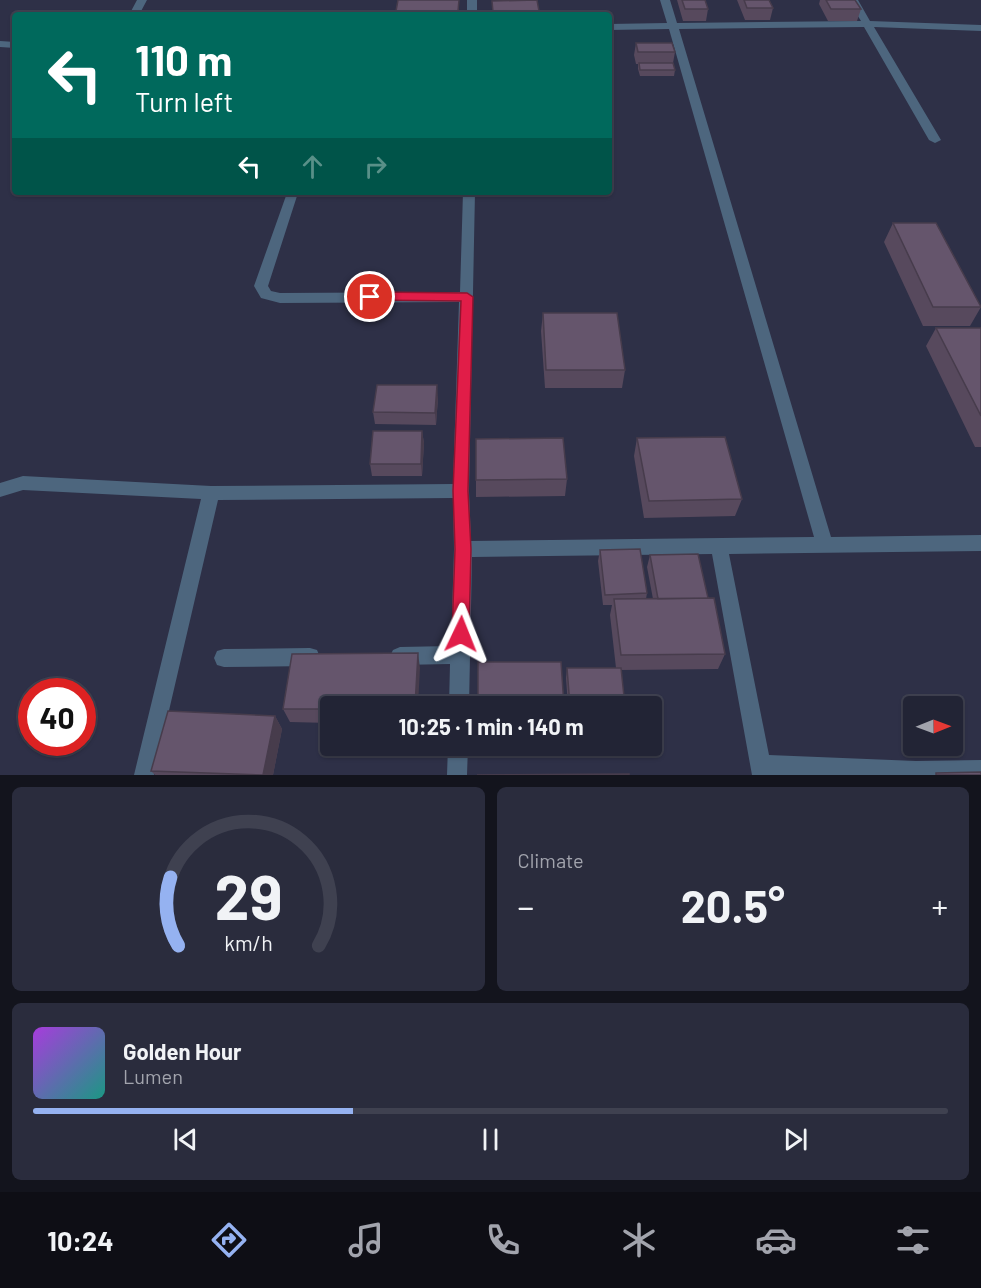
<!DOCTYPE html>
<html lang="en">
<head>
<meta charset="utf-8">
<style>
	:root { --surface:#222435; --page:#2a2c3d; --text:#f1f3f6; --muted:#a2a4ad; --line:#3f4150; --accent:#95b2f1 }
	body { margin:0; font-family:Barlow,sans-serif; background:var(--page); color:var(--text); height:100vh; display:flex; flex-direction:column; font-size:22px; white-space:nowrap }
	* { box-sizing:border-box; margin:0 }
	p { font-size:20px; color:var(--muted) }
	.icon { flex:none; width:33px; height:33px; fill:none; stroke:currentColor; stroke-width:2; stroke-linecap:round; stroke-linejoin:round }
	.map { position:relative; height:775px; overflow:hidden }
	.drawer { display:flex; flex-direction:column; gap:12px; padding:12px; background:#13141d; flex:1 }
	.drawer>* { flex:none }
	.top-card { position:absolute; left:12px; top:12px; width:600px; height:183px; border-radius:6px; box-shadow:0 2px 4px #0004,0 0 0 2px var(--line); background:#00695c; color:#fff; overflow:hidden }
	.needle { width:39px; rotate:89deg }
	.tools { position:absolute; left:903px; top:696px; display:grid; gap:12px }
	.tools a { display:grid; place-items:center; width:60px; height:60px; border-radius:6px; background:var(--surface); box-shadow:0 2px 4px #0004,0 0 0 2px var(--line); font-size:30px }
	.speed { position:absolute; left:18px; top:678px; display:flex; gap:12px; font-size:30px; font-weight:700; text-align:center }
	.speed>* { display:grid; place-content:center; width:78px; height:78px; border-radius:50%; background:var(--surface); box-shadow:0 2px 4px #0004,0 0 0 2px var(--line); line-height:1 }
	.speed .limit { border:9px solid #d22; background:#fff; color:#111 }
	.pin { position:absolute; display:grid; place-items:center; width:51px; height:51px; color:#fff; margin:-26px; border:3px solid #fff; border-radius:50%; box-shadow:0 2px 6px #0007 }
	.me { position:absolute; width:66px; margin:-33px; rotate:2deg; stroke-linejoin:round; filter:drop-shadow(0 0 4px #0008) }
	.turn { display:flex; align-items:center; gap:21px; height:126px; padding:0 24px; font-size:27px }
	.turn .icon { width:78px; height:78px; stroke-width:2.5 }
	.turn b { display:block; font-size:42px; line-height:51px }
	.lanes { display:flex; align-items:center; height:57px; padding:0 24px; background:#0003; justify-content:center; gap:30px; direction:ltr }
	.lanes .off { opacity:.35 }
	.big { font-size:45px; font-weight:700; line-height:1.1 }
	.drawer .widget { flex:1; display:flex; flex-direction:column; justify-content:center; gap:9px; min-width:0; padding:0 21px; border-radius:9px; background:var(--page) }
	.drawer .dial { align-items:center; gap:0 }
	.dial svg { height:156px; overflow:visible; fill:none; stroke:var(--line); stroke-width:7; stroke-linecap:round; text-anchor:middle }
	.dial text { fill:var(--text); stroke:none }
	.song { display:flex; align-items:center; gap:18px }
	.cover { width:72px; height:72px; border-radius:9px; background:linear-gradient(135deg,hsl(280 70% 55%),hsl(170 70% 35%)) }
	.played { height:6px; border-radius:3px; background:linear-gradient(90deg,var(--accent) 35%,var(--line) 35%) }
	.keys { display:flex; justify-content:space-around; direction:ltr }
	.heat { display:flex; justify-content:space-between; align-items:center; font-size:33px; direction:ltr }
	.drawer .tiles { flex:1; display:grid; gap:12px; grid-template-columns:1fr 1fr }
	.widget:last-child { grid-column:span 2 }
	.trip { position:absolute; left:320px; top:696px; width:342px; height:60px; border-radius:6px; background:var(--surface); box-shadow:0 2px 4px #0004,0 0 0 2px var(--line); font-weight:700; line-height:60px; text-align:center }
	.dock { display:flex; height:96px; justify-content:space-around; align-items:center; background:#0e0e15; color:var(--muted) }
	.dock .icon { width:42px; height:42px }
	.dock .active { color:var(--accent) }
	.dock b { font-size:27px; color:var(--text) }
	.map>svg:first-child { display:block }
</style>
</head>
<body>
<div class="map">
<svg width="981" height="775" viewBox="0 0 981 775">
	<rect width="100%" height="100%" fill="#2e3047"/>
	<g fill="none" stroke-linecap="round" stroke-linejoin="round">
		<path fill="#4d667e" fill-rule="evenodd" d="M137,0H147L139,15H129Z
			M467,0H477V15H467Z
			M660,0H670L677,23L861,21L848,0H858L870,21L981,25V31L874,27L941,140L935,143L929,140L864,27L679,29L831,537L981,535V551L729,554L769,755L916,761L981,760V775H752L712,554L472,557L469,706H449L450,664L400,665L393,662L390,656L393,650L400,647L451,646L454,549L453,498L218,500L154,775H134L201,499L23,490L0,497V483L23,476L211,486L453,484L459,302L280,303L261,298L254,286L287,193L291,192L297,196L268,286L271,291L280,293L460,292L463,192H475L469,491L471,541L814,537L669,29L609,30V24L667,23Z
			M0,41L15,42V48L0,47Z
			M310,648L317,650L320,657L317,664L310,666L224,667L217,665L214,658L217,651L224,649Z
			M448,746H468L467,775H447Z"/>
	</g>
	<path fill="#57495d" d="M459,0V15H397L396,11Z
		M677,0H705L708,9L706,21H683Z
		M737,0H769L773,8L770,20H745Z
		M820,0H855L861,9L857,21H828L819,4Z
		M492,1L539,11L538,15H492Z
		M636,43L675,52L673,63L675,70L674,76H640L638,69V64H636L634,55Z
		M893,223L981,307L970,326H923L884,242Z
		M543,313L625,370L622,388H545L541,331Z
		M936,328H981V447H975L926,346Z
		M438,398L436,425L375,424L373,412Z
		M422,431L424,443L422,476H372L370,464Z
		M637,438L742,499L735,516L644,518L634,456Z
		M476,439L567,479L565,496L476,497Z
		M600,550L647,593L646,599H653L647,567L650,555L708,598L725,654L718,669L621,670L625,706H568L566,678L567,668H616L610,615L612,605H603L598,561Z
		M420,668L330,706V723L290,722L283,709Z
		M275,716L282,729L273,775H155L151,771Z"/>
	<path fill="#473c4c" d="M437,385L438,398L436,425L435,413Z
		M422,431L424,443L422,476L421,464Z
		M418,653L420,668L418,706H415Z
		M275,716L282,729L273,775H263Z"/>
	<path fill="#65556c" stroke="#473c4c" stroke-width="1.5" d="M398,0H459L458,11H396Z
		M537,0L539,11L493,12L492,1Z
		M682,0H705L708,9H685Z
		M744,0H769L773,8H747Z
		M826,0H855L861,9H831Z
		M636,43H672L675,52H638Z
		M639,63H673L675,70H640Z
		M893,223H936L981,307H933Z
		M543,313H617L625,370H546Z
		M936,328H981V416Z
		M377,385H437L435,413L373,412Z
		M373,431H422L421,464H370Z
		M725,437L742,499L649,501L637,438Z
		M563,438L567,479L476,480V439Z
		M640,549L647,593L605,595L600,550Z
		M698,554L708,598L658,599L650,555Z
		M714,598L725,654L621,655L614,599Z
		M418,653L415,706H330V709H283L292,654Z
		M478,662H561L564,706H478Z
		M567,668H621L625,706H570Z
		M168,711L275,716L263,775L151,771Z
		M981,772V775H936V773Z
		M629,774V775H477Z"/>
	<path fill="#e11d48" stroke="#92132f" stroke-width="1.5" d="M370,292L467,293L473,297L468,491L471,549L469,634L467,639L461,642L455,639L452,634L455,549L453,491L461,301L366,300L364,297L366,294Z"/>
</svg>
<div class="tools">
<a><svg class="needle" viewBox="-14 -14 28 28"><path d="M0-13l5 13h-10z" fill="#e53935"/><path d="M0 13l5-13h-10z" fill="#a2a4ad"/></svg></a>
</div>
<div class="speed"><div class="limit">40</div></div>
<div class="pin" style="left:370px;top:297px;background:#d93025"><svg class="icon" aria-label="arrive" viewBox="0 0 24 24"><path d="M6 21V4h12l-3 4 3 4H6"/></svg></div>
<svg class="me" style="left:461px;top:634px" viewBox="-20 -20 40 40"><path d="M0-17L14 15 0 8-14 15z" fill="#e11d48" stroke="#fff" stroke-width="4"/></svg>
<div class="trip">10:25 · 1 min · 140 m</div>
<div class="top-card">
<div class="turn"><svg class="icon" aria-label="left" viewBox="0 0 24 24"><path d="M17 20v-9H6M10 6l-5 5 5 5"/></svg><div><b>110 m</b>Turn left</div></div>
<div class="lanes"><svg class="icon" aria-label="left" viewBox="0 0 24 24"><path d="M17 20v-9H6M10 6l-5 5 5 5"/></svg><svg class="icon off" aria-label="ahead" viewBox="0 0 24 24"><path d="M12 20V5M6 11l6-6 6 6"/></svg><svg class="icon off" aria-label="right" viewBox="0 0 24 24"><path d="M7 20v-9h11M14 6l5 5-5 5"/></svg></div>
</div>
</div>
<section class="drawer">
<div class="tiles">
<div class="widget dial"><svg viewBox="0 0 100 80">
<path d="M14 69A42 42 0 1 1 86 69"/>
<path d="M14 69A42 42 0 0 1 10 34" stroke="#95b2f1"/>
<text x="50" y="56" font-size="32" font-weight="700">29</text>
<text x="50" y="72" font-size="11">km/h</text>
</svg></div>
<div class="widget"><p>Climate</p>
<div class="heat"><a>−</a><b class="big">20.5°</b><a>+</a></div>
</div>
<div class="widget">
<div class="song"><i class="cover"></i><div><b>Golden Hour</b><p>Lumen</p></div></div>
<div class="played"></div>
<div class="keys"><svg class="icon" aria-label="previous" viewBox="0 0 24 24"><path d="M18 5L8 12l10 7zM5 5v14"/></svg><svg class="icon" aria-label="pause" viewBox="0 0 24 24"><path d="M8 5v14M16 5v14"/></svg><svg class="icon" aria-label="next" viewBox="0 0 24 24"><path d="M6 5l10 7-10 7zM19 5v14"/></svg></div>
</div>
</div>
</section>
<nav class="dock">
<b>10:24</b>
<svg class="icon active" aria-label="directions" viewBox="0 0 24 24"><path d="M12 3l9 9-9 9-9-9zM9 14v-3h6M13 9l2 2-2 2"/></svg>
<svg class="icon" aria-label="music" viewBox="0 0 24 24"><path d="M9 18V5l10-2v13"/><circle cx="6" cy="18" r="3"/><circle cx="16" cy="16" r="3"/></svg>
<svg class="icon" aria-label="phone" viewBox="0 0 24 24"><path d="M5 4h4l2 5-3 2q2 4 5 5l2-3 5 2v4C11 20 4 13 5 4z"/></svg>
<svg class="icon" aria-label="climate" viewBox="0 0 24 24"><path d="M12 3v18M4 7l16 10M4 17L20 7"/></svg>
<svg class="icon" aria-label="car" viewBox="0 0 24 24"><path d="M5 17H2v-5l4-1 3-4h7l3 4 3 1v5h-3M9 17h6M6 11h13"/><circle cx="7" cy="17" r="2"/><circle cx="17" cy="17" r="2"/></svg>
<svg class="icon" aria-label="filters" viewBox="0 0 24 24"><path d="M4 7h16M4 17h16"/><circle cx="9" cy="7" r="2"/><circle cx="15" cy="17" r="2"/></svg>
</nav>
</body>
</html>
